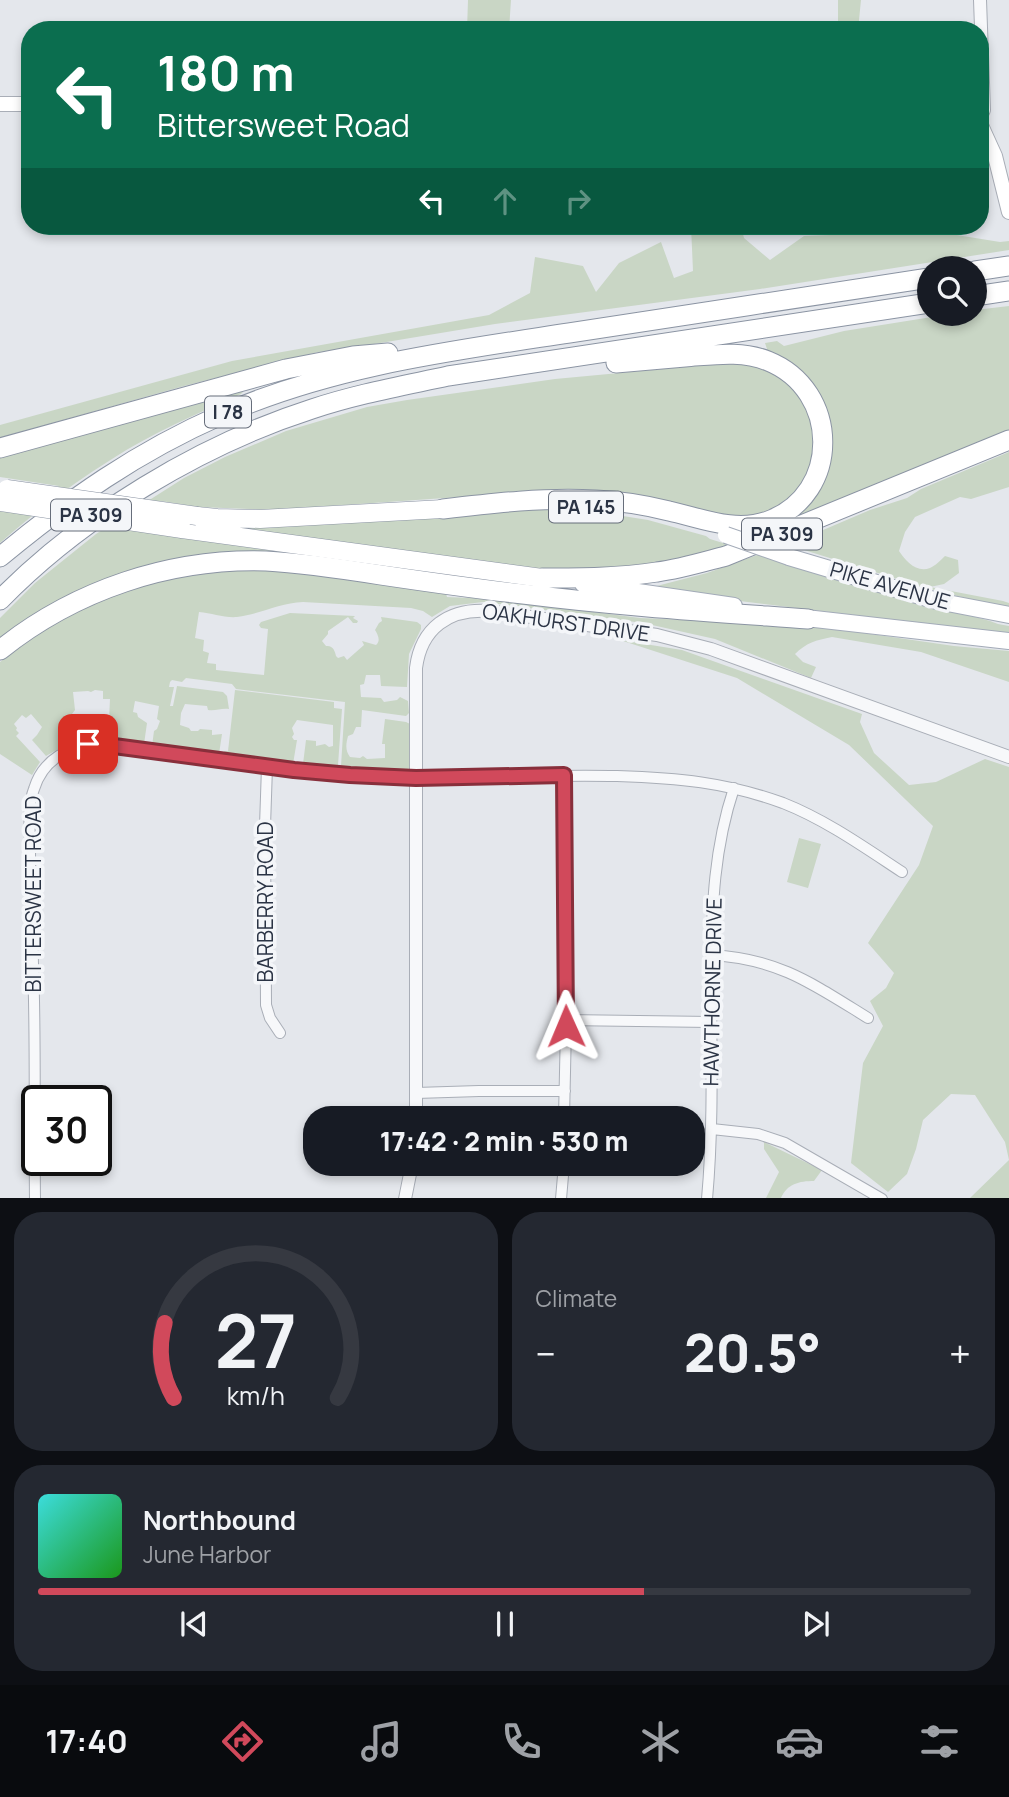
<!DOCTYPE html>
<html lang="en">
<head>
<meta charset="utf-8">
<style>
	:root { --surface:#171b24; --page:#242831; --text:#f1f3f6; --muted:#9ea1a6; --line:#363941; --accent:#d1495b }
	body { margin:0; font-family:Manrope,sans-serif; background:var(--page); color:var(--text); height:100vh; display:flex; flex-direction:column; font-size:26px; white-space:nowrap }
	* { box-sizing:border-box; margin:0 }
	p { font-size:23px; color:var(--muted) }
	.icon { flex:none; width:38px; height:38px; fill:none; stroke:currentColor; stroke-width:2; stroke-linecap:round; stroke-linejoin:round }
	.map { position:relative; height:1198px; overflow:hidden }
	.details { display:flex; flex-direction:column; gap:14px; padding:14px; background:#0d0f14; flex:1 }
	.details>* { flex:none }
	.guide { position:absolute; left:21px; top:21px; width:968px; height:214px; border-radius:28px; box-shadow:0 4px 10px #0003; background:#0b6e4f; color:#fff; overflow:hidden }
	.tools { position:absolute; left:917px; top:256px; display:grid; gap:14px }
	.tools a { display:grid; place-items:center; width:70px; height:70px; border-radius:50%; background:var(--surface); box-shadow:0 4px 10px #0003; font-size:35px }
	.speed { position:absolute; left:21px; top:1085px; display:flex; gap:14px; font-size:35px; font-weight:700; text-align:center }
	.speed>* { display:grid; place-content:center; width:91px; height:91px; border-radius:50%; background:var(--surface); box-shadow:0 4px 10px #0003; line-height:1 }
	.speed .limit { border:4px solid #111; border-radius:10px; background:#fff; color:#111 }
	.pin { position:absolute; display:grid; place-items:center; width:60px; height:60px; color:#fff; margin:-30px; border-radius:14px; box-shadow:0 4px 10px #0006 }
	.me { position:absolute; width:77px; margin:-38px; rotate:359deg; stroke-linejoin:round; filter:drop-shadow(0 0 5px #0008) }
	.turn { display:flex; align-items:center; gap:24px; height:147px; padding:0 21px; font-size:32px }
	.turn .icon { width:91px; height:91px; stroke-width:2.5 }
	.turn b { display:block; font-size:49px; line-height:60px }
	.lanes { display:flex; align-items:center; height:66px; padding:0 21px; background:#0003; justify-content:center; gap:35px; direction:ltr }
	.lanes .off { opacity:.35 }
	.big { font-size:52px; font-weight:800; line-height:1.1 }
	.details .card { flex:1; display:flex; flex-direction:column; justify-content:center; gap:10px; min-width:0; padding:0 24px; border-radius:28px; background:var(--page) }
	.details .dial { align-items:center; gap:0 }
	.dial svg { height:182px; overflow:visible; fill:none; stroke:var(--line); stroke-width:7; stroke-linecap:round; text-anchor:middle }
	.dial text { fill:var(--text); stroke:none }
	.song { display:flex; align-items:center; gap:21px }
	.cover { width:84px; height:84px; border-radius:10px; background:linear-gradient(135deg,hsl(180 70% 55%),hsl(120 70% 35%)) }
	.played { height:7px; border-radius:4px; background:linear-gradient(90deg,var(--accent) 65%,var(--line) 65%) }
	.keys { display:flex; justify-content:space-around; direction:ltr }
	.heat { display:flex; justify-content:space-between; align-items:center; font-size:38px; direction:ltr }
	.details .tiles { flex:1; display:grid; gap:14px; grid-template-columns:1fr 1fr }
	.card:last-child { grid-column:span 2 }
	.trip { position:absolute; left:303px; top:1106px; width:402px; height:70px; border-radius:28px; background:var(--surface); box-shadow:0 4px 10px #0003; font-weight:800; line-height:70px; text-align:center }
	.dock { display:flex; height:112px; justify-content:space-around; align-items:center; background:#090b0e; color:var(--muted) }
	.dock .icon { width:49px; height:49px }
	.dock .selected { color:var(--accent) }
	.dock b { font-size:32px; color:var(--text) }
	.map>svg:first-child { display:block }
</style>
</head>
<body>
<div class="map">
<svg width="1009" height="1199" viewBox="0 0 1009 1199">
	<rect width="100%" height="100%" fill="#e4e7ec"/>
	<path fill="#c9d6c5" d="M468,0H511L509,30H467Z
		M838,0H861L858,30H838Z
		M691,226H741L744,238L770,260L804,236L932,231L1000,242L1009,241V250L760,289L495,324L332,351L318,352L184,386L0,438V425L232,361L489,315L530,293L535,257L583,266L596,292L619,263L661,242L674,278L693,271Z
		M1009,306V433L726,549L659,566L553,570L398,551L235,528L242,526L520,510H570L604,513L648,520L706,536L710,539L723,543L747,532L782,521L830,455L831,434L829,425L763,352L767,349L765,343L777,341L784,346L844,331L957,313H975V310Z
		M737,362L752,363L782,375L810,406L816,457L799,491L774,510L749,518L533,492L272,510L198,507L161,501L137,516L305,556L179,561L0,644V618L35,583L96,534L184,478L225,457L286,431L367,407L407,400L555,379Z
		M241,389L243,392L241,394C197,414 152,433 112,459C72,484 35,512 0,543V511L21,514L59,486L0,477V455Z
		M1009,452V487L971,499L960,497L915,517L905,532L899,551C906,561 916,573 930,568C935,566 941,560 945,556L958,560L959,573L944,584L930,587L1003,601L1009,603V609L926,588L788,545L870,510L907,498L921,489Z
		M760,554L902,597L990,621L998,624L1009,626V634L707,597L649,588L707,573Z
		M264,568L445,590L447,597L493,599L640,618L761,623L836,629L954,646L1009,651V682L921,652L832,637C816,640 806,643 795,654L803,662L816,667L811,678L715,639L643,623L483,602L450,606L432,617L423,611L411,608L303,602C280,603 260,614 237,617C224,618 212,613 199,612L195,638L204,640L203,651L209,653L207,663L216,664V670L264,675L268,629L261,628L259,625L261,622L290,613L355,616L353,618L358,621L357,623H353L348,617L328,631V634L322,641L326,646C333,645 335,651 336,656L338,658L344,656L347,660L364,645L362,641L376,645C381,641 378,635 375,630L379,623L382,621L381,617L417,622L421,625V629L409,654L407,687L381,686L380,675H366L364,684L360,685L361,697L381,698L384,702L397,700L400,697L408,701L409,713L406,716L362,710L361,727H356L353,734L348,736C346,744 345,750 350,757L360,758L363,756L367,759L385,758V744H382L385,719L406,722L410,724V766L408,770L388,772L306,767L303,764L306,740L316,741V746L325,744L329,747L333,746V725L297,720L292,728L294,734L292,737L294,740H297L293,764L291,765L226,756L224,751H228L235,690L334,702V708L342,709L338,765L341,766L345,702L236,689L232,684L186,678L182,682L172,680L170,682L169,687H174L170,706H173L177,686L223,692L227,696L229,709C221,708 216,711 208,710L207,706L185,704L181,713L180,725L189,728L191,731H198L200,729L212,730V735L222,734L219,754L218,755L152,746L154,731L157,729L160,721L157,719L159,706L135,701L133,712L137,713L138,717L147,723L144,744L108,740L110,699H103V691L95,690L91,692L88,691L73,692L75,710L72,714L73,718L81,717V720L86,721L101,714L103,716L100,740L72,741L46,756L32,740L37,735L42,727L31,714L26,718L22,715L14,724L17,728L16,730L19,733L16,736L40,762L32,775L0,754V662L53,623L125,590L192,573Z
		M620,640L682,650L862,714L860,722L874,753L909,785L936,782L985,759L1009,767V1160L1005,1142L975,1095L951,1094L923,1120L916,1149L907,1174L888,1192L851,1163L863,1063L883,1026L870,1001L886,988L894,973L868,943L919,865L933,826L849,745L737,678Z
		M799,838L821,844L808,888L787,882Z
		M764,1142L822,1170L814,1181C799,1181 787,1184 781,1198H766L779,1172L764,1149Z
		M1009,1160V1198H970Z"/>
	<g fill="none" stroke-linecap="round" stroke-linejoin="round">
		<g stroke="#a9aeb7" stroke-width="12">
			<path id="minor" d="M267,767L265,826L266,1005L270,1018L280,1033
				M563,775L566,1026L564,1118
				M712,955C779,959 813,984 868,1018
				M565,1020L711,1022
				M416,1093L479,1091H565
				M712,1129L758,1134L785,1143L882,1199
				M35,1199C34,1120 36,1042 33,964C32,925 30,886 30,847C30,828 27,807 34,789C43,759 70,745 99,744C147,751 194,756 241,763C287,769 332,775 378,777C458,780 537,774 617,776C678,778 725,782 783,803C826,820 864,847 902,872
				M561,1199L564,1164
				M707,1199C714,1122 711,1045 711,968C712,905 714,848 734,788"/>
		</g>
		<g stroke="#a9aeb7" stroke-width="14">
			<path id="tertiary" d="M980,0L984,110L980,118
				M416,1118V668C421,628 449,608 489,611L657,635L711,649L1009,757
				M405,1199L412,1164"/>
		</g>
		<g stroke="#a9aeb7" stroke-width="16">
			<path id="secondary" d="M0,104H30
				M980,123L995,156L1009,212"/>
		</g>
		<g stroke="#a3abb8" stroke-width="18">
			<path id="primary" d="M789,557L937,601L1009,615
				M583,584L734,606
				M797,617L1009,641"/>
		</g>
		<g stroke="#8b94a3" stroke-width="19">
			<path id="trunk" d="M197,516L217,518L260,519L443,509
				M182,529L542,578"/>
		</g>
		<g stroke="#8b94a3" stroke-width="21">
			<path id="motorway" d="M975,271L1009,266
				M975,296L1009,291
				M0,448L286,369L353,356L388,353
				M443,509C494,503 545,497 596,500C621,501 645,505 669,511C701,518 735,533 768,521C842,494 840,390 768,361C741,350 713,355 685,357C662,359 639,361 616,363
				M0,557C70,499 137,452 221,415C332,366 451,351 569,333C689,315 809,296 929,278
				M542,578C581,578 619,578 657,572C680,569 703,562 726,556L1009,440
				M0,600C82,516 200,445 312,409C357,394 402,386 448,376L929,303
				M0,650C75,590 170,558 266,561C304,563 343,569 381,575C428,582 476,589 523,594C618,606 713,612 808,619"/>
		</g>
		<use href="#minor" stroke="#f7f8fa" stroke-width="10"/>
		<use href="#tertiary" stroke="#f7f8fa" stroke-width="12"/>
		<use href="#secondary" stroke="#fff" stroke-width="14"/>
		<use href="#primary" stroke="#fff" stroke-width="16"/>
		<use href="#trunk" stroke="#fff" stroke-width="18"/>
		<use href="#motorway" stroke="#fff" stroke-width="19"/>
		<g stroke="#a3abb8" stroke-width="18" stroke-linecap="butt">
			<path id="primary-bridge" d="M726,535L789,557"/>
		</g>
		<g stroke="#8b94a3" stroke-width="19" stroke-linecap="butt">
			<path id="trunk-bridge" d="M7,489L197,516
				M0,502L182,529"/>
		</g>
		<use href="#primary-bridge" stroke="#fff" stroke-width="16"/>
		<use href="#trunk-bridge" stroke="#fff" stroke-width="18"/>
	</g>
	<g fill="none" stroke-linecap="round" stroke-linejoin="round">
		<g stroke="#882f3b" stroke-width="18">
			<path id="route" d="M88,744H99L294,770L350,775L416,778L564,775L566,1026"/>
		</g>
		<use href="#route" stroke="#d1495b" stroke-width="12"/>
	</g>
	<g text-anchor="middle" stroke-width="7" stroke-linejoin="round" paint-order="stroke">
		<g fill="#f4f6f9" stroke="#676e7b" stroke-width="2">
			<rect x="205" y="396.5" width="46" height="31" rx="5"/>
			<rect x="549" y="491.5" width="74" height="31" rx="5"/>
			<rect x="51" y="499.5" width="80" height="31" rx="5"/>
			<rect x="742" y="518.5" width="80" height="31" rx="5"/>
		</g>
		<g font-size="19" font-weight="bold" fill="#2b3445">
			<text x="228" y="419">I 78</text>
			<text x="586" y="514">PA 145</text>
			<text x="91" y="522">PA 309</text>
			<text x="782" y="541">PA 309</text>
		</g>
		<g font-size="21" fill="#2b3445" stroke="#f4f6f9">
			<text transform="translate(890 586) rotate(16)" y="7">PIKE AVENUE</text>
			<text transform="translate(566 623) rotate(8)" y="7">OAKHURST DRIVE</text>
			<text transform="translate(34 894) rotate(-90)" y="7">BITTERSWEET ROAD</text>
			<text transform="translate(266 902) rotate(-90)" y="7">BARBERRY ROAD</text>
			<text transform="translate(713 992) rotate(-89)" y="7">HAWTHORNE DRIVE</text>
		</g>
	</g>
</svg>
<div class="tools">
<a><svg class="icon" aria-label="search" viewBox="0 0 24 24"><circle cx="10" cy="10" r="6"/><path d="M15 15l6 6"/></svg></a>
</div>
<div class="speed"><div class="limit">30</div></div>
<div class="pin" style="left:88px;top:744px;background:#d93025"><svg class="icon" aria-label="arrive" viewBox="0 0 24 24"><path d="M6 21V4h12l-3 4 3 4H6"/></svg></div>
<svg class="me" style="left:566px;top:1026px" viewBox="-20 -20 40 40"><path d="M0-17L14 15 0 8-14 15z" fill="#d1495b" stroke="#fff" stroke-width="4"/></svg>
<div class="trip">17:42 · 2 min · 530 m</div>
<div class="guide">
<div class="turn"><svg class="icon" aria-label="left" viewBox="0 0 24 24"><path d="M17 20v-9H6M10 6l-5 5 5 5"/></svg><div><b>180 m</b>Bittersweet Road</div></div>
<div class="lanes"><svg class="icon" aria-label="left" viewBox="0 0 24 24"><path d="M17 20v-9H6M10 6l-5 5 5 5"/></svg><svg class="icon off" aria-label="ahead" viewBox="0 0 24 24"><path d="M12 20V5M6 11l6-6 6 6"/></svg><svg class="icon off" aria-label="right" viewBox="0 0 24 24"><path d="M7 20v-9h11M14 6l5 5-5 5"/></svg></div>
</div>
</div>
<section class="details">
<div class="tiles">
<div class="card dial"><svg viewBox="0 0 100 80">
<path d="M14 69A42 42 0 1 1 86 69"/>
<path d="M14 69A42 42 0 0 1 10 36" stroke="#d1495b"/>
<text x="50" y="56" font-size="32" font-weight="700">27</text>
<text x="50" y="72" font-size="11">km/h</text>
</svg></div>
<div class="card"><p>Climate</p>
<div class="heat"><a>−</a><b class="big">20.5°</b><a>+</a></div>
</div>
<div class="card">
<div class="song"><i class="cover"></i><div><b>Northbound</b><p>June Harbor</p></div></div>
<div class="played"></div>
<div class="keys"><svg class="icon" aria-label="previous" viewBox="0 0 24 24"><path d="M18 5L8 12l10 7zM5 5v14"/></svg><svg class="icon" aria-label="pause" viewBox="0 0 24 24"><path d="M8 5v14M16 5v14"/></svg><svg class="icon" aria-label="next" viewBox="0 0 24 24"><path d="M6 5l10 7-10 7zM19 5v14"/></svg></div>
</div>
</div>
</section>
<nav class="dock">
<b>17:40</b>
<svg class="icon selected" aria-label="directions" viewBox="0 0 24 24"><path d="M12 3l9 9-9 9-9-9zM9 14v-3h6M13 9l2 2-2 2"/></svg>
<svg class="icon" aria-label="music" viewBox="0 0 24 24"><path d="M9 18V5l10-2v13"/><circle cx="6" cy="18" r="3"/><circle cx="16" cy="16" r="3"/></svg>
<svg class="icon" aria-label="phone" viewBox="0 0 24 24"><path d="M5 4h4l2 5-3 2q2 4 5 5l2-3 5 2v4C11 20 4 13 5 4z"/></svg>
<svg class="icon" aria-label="climate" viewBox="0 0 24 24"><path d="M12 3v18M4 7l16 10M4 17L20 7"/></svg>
<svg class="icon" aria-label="car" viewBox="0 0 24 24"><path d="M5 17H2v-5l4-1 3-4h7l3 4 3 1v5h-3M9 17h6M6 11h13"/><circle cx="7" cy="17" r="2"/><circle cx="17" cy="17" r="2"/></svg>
<svg class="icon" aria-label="filters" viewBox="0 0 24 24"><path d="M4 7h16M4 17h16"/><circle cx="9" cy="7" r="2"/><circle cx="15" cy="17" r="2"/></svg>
</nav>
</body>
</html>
